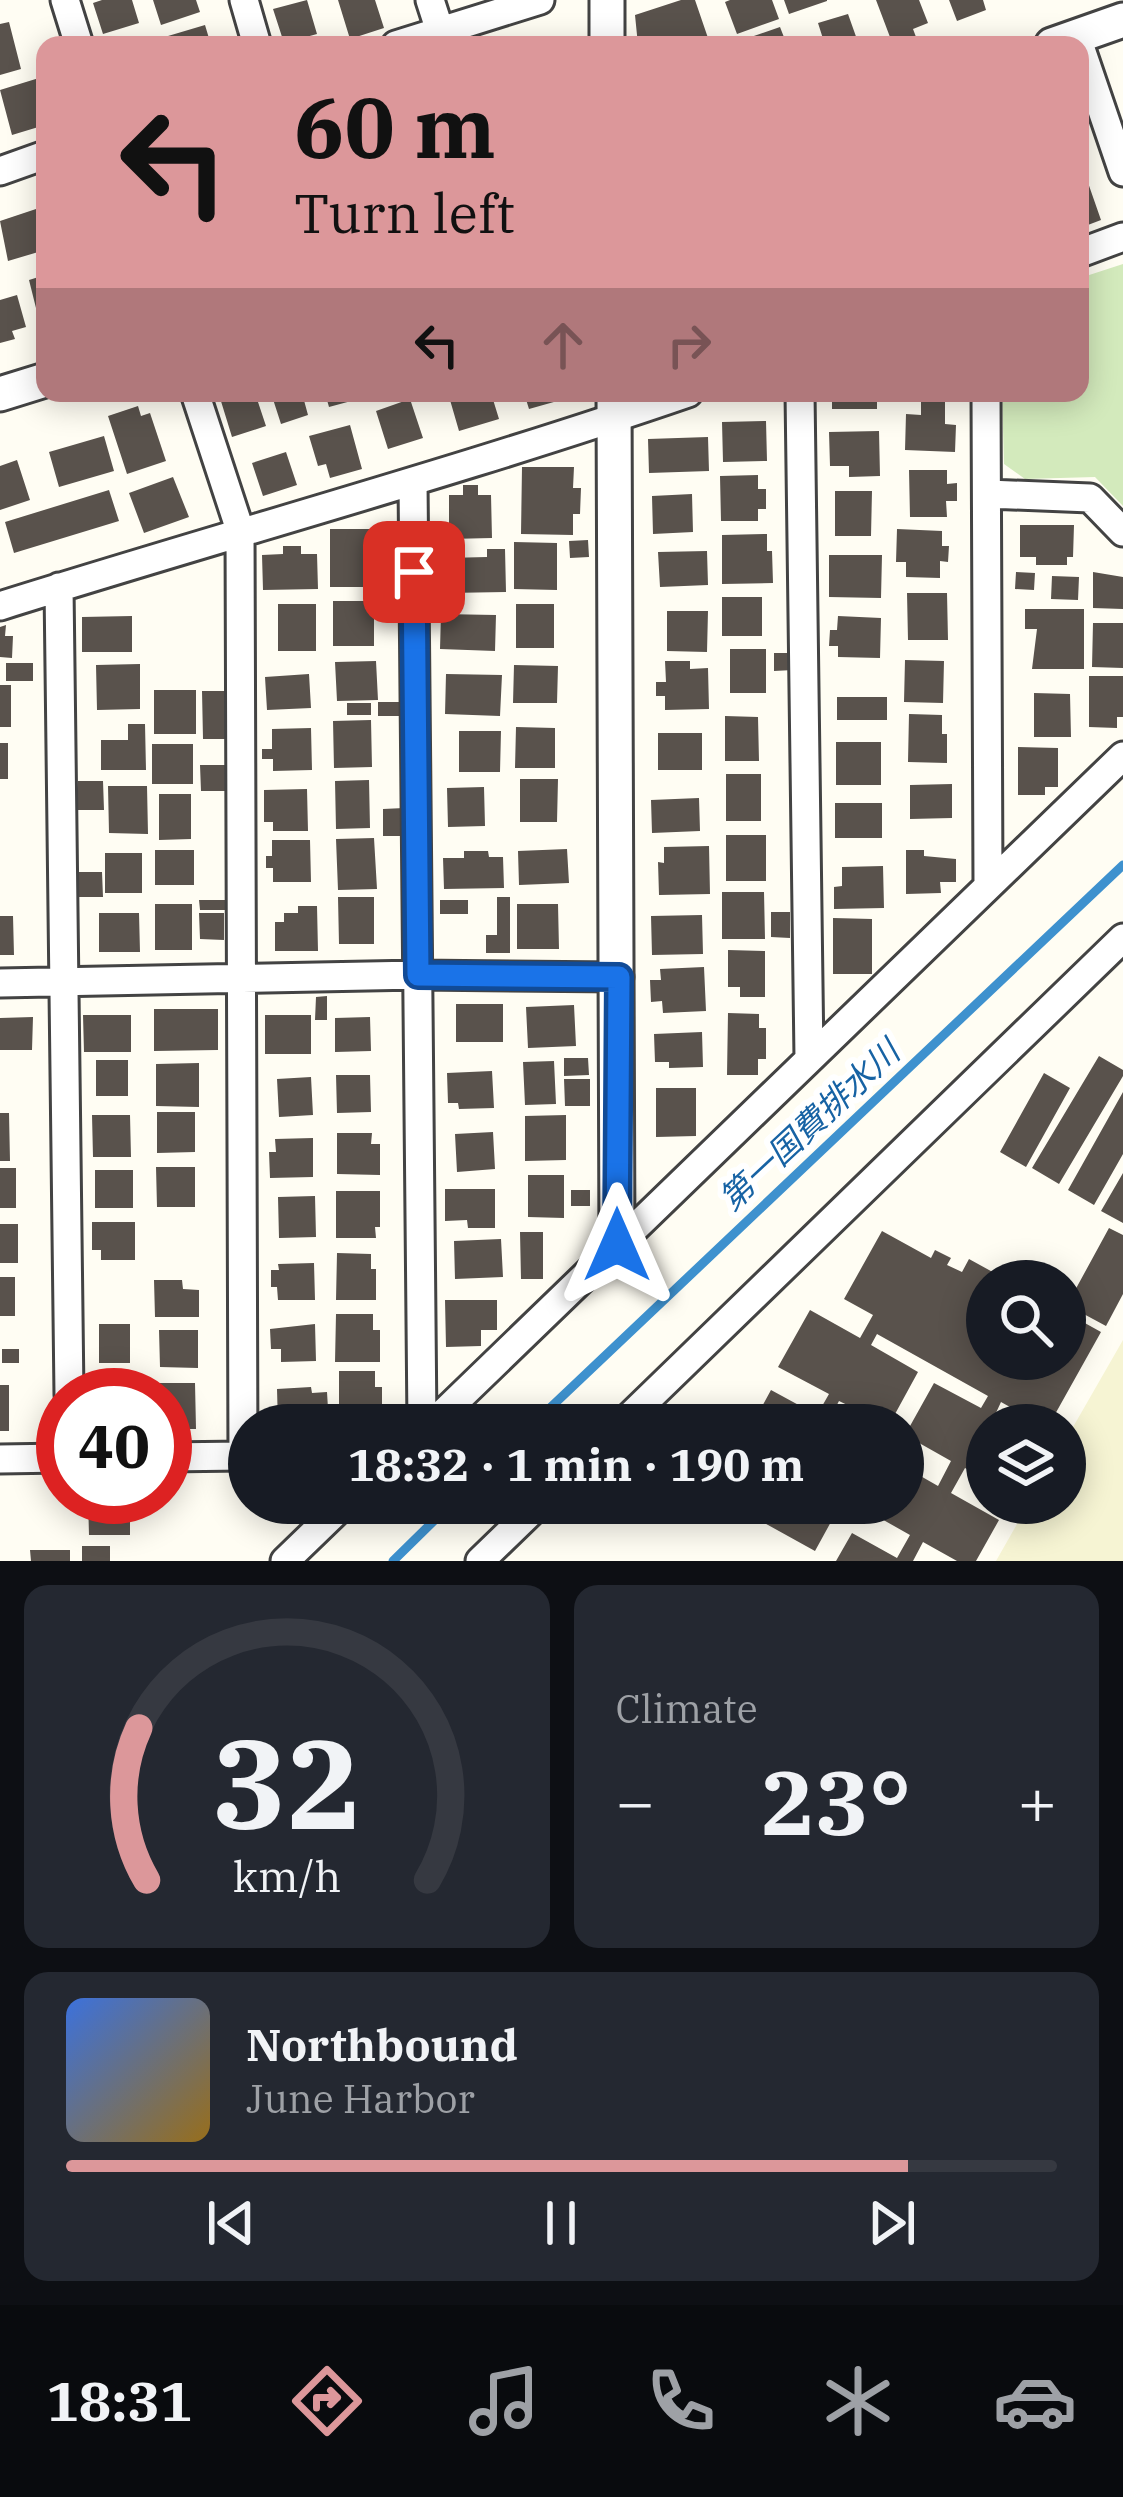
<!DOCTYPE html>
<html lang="en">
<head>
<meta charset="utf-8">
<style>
	:root { --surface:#171b24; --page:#242831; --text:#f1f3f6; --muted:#9ea1a6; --line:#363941; --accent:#dc979a }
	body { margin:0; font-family:"IBM Plex Serif","Noto Sans JP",serif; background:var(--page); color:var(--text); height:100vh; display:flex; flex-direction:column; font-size:45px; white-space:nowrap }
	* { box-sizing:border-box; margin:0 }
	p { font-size:39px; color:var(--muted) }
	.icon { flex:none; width:66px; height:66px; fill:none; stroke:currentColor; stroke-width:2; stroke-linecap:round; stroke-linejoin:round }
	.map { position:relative; height:1561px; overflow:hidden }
	.details { display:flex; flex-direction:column; gap:24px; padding:24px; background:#0d0f14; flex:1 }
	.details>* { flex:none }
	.hud { position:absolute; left:36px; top:36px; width:1053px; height:366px; border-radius:24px; box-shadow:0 6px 30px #0003; background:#dc979a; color:#111; overflow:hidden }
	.fabs { position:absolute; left:966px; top:1260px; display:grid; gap:24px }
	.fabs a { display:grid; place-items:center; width:120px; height:120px; border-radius:50%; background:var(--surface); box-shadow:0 6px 30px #0003; font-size:60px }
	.speed { position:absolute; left:36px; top:1368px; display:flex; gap:24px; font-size:60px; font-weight:700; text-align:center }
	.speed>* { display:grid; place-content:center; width:156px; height:156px; border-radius:50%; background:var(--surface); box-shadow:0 6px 30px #0003; line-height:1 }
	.speed .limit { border:18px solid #d22; background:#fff; color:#111 }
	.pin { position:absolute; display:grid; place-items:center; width:102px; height:102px; color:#fff; margin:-51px; border-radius:24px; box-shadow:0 6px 18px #0006 }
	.me { position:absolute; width:132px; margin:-66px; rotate:0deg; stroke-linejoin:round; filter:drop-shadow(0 0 9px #0008) }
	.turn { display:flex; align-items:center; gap:42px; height:252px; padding:0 60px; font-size:54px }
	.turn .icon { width:156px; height:156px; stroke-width:2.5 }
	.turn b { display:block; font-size:84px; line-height:102px }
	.lanes { display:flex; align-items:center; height:114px; padding:0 60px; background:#0003; justify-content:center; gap:60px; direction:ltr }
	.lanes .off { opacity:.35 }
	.big { font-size:90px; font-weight:700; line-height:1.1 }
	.details .widget { flex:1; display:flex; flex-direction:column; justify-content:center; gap:18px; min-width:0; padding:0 42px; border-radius:24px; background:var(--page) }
	.details .dial { align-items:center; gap:0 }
	.dial svg { height:312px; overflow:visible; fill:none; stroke:var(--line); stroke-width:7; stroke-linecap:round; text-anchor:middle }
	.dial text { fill:var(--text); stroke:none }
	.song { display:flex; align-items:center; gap:36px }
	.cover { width:144px; height:144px; border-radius:18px; background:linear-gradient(135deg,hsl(220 70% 55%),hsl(40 70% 35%)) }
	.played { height:12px; border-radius:6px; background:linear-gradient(90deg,var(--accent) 85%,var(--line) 85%) }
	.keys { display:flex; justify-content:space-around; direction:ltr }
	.heat { display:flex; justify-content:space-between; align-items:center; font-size:66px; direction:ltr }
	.details .tiles { flex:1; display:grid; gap:24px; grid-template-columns:1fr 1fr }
	.widget:last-child { grid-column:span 2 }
	.trip { position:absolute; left:228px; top:1404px; width:696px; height:120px; border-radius:60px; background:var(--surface); box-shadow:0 6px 30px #0003; font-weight:700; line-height:120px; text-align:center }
	.tabs { display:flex; height:192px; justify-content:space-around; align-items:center; background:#090b0e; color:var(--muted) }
	.tabs .icon { width:84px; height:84px }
	.tabs .active { color:var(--accent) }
	.tabs b { font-size:54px; color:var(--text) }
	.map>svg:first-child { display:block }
</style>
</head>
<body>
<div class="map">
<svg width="1123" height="1561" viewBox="0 0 1123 1561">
	<rect width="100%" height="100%" fill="#fffdf3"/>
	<path fill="#f6f4d3" d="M1123,1340V1561H996L1029,1503H1065V1441Z"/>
	<path fill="#d3eabc" d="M1123,264V506L1095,477L1025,479L1004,464L1002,393H1080V278Z"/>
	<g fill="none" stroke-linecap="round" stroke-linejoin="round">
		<path stroke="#3e91ce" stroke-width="9" d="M532,1425L1123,865
			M393,1561L452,1503"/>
	</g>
	<path fill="#59524c" d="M102,0H132L139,23L103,34L93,3Z
		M153,0H196L200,12L161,25Z
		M307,0L317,34L284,43L273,9Z
		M338,0H375L384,28L350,39Z
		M681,0H695L708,38L685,45H638L635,15Z
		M730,0H772L779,19L737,34L725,2Z
		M784,0H827V1L789,14Z
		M876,0H919L928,23L913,29L919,45H893Z
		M949,0H983L986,10L957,21Z
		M848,14L859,45H825L818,23Z
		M9,22L21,69L0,75V24Z
		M205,25L211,45H170L168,36Z
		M780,27L787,45H754L751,37Z
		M39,78L45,99V125L12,135L0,90Z
		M1086,177L1101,220L1080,228V179Z
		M36,209L45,250L8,261L0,221Z
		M45,275V318L39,320L29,280Z
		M17,295L26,327L12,331L15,339L0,343V300Z
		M235,393H255L266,426L232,437L220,398Z
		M271,393H302L308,415L281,424Z
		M325,393H365L366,397L329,407Z
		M448,393H491L499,419L459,431Z
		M524,393H567L568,398L529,409Z
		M832,393H877V409H832Z
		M410,399L423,438L388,449L376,411Z
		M921,400L945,401V424L956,425L955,452L905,450L906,414L921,415Z
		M138,406L141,416L150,413L166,461L127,474L108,416Z
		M766,421L767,461L723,462L722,422Z
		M350,425L362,469L330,478L326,464L318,466L309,436Z
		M879,431L880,476L849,477V466H830L829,432Z
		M104,436L114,471L59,487L49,452Z
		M708,437L709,471L649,473L648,439Z
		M286,452L297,485L263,496L252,463Z
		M17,460L30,500L0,510V466Z
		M522,467H574L573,488H581L580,514H573V535L521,534Z
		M909,470H947V484L957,483V501H946L947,517H910Z
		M758,475V489H766V509H758V521H721L720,476Z
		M173,477L189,517L144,533L129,493Z
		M463,485H478V495H491L492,538L449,539V495H463Z
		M109,490L119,521L14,553L5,522Z
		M835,491H872L871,536H835Z
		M692,494L693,532L653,534L652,496Z
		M1020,525H1074L1073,557H1067V565H1036V557H1020Z
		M330,529H375V587H330Z
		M897,529L942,531V546H949L948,562L940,561V578L906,577V562H896Z
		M767,534V551H772L773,583L722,584V535Z
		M588,540L589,557L570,558L569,541Z
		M514,542L557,543V590L514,589Z
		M283,546H301V554H317L318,589L263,590L262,555L283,554Z
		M487,549H505L506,592L447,593V558L487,557Z
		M707,551L708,585L660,587L658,552Z
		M829,555H882L881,598L829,597Z
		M1016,572L1035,573L1034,590L1015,589Z
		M1093,572L1123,577V609L1093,608Z
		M1052,576L1079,577L1078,600L1051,599Z
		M907,593H947L948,640H908Z
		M722,597H762V636H722Z
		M333,601H374V646H333Z
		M278,604H316V651H278Z
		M516,604H554V648H516Z
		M1025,609H1084V669H1032L1037,629H1025Z
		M667,611H708L707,652L667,651Z
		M441,614L496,615L495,651L440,649Z
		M132,616V652H82V617Z
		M838,616L881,618L880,658L838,657V646H829L830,630H837Z
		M1093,623H1123V668L1092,667Z
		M6,625L5,636H13L12,658L0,657V627Z
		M730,649H766V693H730Z
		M774,653H792L793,670L774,671Z
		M905,660L944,661L943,703L904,702Z
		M376,661L378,700L337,701L335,662Z
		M665,661H690V669L708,668L709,709L665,710V696H656V682H666Z
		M6,663H33V681H6Z
		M140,664V709L97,710L96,665Z
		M514,665L558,666L557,703H513Z
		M309,674L311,708L267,710L265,677Z
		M446,674L502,675L500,716L445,714Z
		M1089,676H1123V717H1117V728L1089,727Z
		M0,685H11V727H0Z
		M154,690H196V734H154Z
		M202,691H228V739H203Z
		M1034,693L1070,694L1071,737H1034Z
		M837,697H887V720H837Z
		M378,702H400V716H378Z
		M347,703H371V715H347Z
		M909,714L942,715V734H947V763L908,762Z
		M725,716L758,717L759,761H725Z
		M371,720L372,767L334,768L333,721Z
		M128,724H145L146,770H101V740H128Z
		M516,727L555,728V768H515Z
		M311,728L312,770L273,771V759H262V749H272V729Z
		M459,731H501L500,772H459Z
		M658,733H702V770H658Z
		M836,742H881V785H836Z
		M0,743H8V779H0Z
		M152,744H193V784H152Z
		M1018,747L1058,748V787H1045V795H1018Z
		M200,765H226V791H201Z
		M726,774H761V821H726Z
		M520,779H558L557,822H520Z
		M369,780L370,828L336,829L335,781Z
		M78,781H103L104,810H78Z
		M952,784V818L910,819V785Z
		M108,786H147L148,834L109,833Z
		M484,787L485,826L448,827L447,788Z
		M307,789L308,831H273V822H264V790Z
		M159,794H191V839L159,840Z
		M699,798L700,831L652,833L651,800Z
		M835,803H882V838H835Z
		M404,808V836H383V809Z
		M726,835H766V881H726Z
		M374,838L377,889L338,890L336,839Z
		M272,840H310L311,882H273V868H266V856H272Z
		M709,846L710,894L659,895L658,862L664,863V847Z
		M567,849L569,883L519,885L518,851Z
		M155,850H194V885H155Z
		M906,850H924V856L956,859V882H940L941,893L906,894Z
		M464,851H488L489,857H503L504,888L444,889L443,858H464Z
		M105,853H142V893H105Z
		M883,866L884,908L834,909V887L842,886V867Z
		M76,872H102L103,897H76Z
		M722,892H764L765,939H722Z
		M338,897H374V944H339Z
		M497,897H510V953H486V935H497Z
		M199,900H225V910H200Z
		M440,900H468V914H440Z
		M155,904H192V950H155Z
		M517,904H558L559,949H517Z
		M298,906H317L318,951H275V922H284V913H298Z
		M771,912H790V938L771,937Z
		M99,913H139L140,952H99Z
		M199,913H224V940L200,939Z
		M702,915L703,954L652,955L651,916Z
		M0,916H13L14,955H0Z
		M833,918L872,919V974H833Z
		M728,950L765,951V997H740V987H728Z
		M704,967L706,1011L663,1013L662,1001L651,1002L650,980H661L660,969Z
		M327,996V1020H315L316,997Z
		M456,1004H503V1042H456Z
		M574,1005L576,1046L528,1048L526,1007Z
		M154,1009H218V1050L154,1051Z
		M728,1013L759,1014V1028H766V1059H758V1075H727Z
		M83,1015H131V1052H84Z
		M265,1015H311V1054H265Z
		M33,1017L32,1050H0V1018Z
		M370,1017L371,1051L335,1052V1018Z
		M702,1032L703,1067L669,1068V1062H655L654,1034Z
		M1099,1056L1123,1070V1076L1059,1184L1032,1168Z
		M564,1058H588L589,1075L564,1076Z
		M96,1060H128V1096H96Z
		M554,1061L556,1104L525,1105L523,1062Z
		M199,1063V1107L156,1106V1064Z
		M492,1071L494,1108L459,1109L458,1103H448L447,1073Z
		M1044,1073L1070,1088L1026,1167L1000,1152Z
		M336,1075H370L371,1112L337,1113Z
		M311,1077L313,1115L279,1117L277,1079Z
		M564,1079H590V1106H565Z
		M656,1088H696V1136L656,1137Z
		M1123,1092V1154L1094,1205L1068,1190Z
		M157,1112H195V1152L157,1153Z
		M0,1113H9L10,1161H0Z
		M92,1115H130L131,1157H93Z
		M566,1115V1160L525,1161V1116Z
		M493,1132L495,1169L457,1172L455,1134Z
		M337,1133H372L371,1144H380V1175L337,1174Z
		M313,1138V1177L270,1178L269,1152H276L275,1139Z
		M156,1167H195V1207H157Z
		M0,1168H16V1208H0Z
		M95,1170H133V1208H95Z
		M1123,1173V1223L1101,1211Z
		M528,1175H564V1218L528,1217Z
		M445,1189H495V1228H468L467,1220L445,1221Z
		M571,1190H590V1206H571Z
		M336,1191H380V1227H375L376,1238H336Z
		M315,1196L316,1237L279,1238L278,1197Z
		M92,1222H135V1260H101V1250H92Z
		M0,1224H18V1263H0Z
		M1109,1228L1123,1235V1294L1106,1326L1067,1305Z
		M882,1231L931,1258L935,1250L951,1258L947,1265L962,1272L969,1259L1009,1281H987V1359H1065V1312L1101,1332L1049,1425H1042L1001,1402L995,1415L1012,1425H987V1480L965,1468L951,1493L999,1520L976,1561H957L923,1542L913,1561H836L852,1533L897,1558L910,1535L864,1509L867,1503H903V1466L938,1486L951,1461L905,1435L934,1383L981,1408L988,1396L877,1334L871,1345L918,1372L889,1425L839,1401L828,1422L834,1425H752L771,1390L817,1415L829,1394L778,1367L810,1310L860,1338L873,1315L844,1299Z
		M520,1232H543V1279H521Z
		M501,1239L503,1277L455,1279L454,1241Z
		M337,1253L371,1254V1269H376V1300H336Z
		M314,1263L315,1300H278L277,1287H271V1270H279L278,1264Z
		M0,1277H15V1316H0Z
		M154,1280H182L183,1289L199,1290V1317H155Z
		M445,1300H497V1330H481V1346L446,1347Z
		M336,1314H373V1330H380V1362H335Z
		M99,1324H130V1363H99Z
		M315,1324L316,1361L281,1362V1349H271L270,1329Z
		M159,1330H198V1368L160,1367Z
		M2,1349H19V1363H2Z
		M339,1371H375V1387H382V1420H339Z
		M91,1379H125V1395H91Z
		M157,1383H195L196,1429H165V1395H157Z
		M0,1385H9V1431H0Z
		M311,1387L312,1393L327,1392L329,1425H278L277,1389Z
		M88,1499H130V1535H89Z
		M768,1503H801L832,1520L815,1551L759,1520Z
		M82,1546H110V1561H82Z
		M30,1550H70V1561H31Z"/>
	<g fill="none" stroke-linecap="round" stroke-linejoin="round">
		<g stroke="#434343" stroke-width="33">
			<path id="minor" d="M65,0L79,45
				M244,0L257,45
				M430,0L440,31
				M396,45L540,0
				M1080,46L1123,172
				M0,171L45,155
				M1080,253L1123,237
				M195,393L240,530L243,1456H249
				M800,393L809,1058
				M986,393L988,883
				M413,482L422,1425
				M988,494L1090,498L1123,532
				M59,587L69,1395
				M0,606C229,534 461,471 688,393
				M0,983L418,975L619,977
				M431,1425L1123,756
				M621,1425L1123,938
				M165,1457L243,1456
				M0,1459L63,1458
				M285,1561L345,1503
				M480,1561L540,1503"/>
		</g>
		<g stroke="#434343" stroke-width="39">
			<path id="tertiary" d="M607,0V45
				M1052,45L1123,20
				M614,393L617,1245
				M0,394L45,380"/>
		</g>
		<use href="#minor" stroke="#fff" stroke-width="27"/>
		<use href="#tertiary" stroke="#fff" stroke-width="33"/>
	</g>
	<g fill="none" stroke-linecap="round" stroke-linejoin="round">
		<g stroke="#114b97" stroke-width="30">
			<path id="route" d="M414,572L418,975L619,977L617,1245"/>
		</g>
		<use href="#route" stroke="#1a73e8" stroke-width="21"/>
	</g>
	<g text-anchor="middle" stroke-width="12" stroke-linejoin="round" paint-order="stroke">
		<g font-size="33" font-style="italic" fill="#1763a4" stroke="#fff">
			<text transform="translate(809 1125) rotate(-43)" y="12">第一国費排水川</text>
		</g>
	</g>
</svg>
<div class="fabs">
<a><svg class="icon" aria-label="search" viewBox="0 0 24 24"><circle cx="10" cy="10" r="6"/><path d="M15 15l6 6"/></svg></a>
<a><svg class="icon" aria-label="layers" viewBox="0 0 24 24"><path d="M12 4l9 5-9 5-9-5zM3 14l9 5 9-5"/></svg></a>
</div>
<div class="speed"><div class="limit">40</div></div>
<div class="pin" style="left:414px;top:572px;background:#d93025"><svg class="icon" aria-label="arrive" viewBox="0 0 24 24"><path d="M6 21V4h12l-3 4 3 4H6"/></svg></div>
<svg class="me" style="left:617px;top:1245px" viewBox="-20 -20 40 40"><path d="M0-17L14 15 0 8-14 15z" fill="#1a73e8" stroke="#fff" stroke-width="4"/></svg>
<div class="trip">18:32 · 1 min · 190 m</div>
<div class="hud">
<div class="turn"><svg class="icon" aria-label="left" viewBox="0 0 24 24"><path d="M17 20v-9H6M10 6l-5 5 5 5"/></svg><div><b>60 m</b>Turn left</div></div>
<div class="lanes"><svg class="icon" aria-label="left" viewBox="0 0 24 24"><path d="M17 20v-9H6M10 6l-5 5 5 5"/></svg><svg class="icon off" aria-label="ahead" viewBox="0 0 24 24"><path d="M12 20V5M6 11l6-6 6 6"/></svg><svg class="icon off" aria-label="right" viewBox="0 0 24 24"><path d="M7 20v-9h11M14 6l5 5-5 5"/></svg></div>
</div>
</div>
<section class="details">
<div class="tiles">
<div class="widget dial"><svg viewBox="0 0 100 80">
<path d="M14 69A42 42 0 1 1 86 69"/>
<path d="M14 69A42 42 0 0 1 12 30" stroke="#dc979a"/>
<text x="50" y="56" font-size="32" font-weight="700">32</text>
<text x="50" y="72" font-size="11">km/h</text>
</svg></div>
<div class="widget"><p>Climate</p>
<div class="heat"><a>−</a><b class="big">23°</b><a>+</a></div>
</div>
<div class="widget">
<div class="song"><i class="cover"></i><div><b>Northbound</b><p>June Harbor</p></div></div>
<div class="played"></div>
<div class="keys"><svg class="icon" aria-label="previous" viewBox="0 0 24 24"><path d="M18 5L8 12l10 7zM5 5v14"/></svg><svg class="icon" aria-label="pause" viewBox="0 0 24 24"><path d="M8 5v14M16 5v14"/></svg><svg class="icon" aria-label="next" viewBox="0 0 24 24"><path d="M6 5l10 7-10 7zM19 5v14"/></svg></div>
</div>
</div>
</section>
<nav class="tabs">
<b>18:31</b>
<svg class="icon active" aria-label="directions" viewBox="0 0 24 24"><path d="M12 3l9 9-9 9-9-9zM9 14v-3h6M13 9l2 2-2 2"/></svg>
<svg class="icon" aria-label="music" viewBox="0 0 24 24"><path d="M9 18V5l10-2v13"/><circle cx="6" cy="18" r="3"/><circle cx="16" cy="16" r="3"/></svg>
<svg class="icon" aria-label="phone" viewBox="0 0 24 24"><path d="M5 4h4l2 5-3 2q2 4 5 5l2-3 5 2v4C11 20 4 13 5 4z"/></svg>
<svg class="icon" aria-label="climate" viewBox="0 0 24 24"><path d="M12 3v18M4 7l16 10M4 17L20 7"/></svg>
<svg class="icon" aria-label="car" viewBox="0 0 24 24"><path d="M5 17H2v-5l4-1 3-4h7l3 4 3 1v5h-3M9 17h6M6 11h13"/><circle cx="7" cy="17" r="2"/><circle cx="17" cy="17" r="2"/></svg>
</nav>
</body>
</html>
